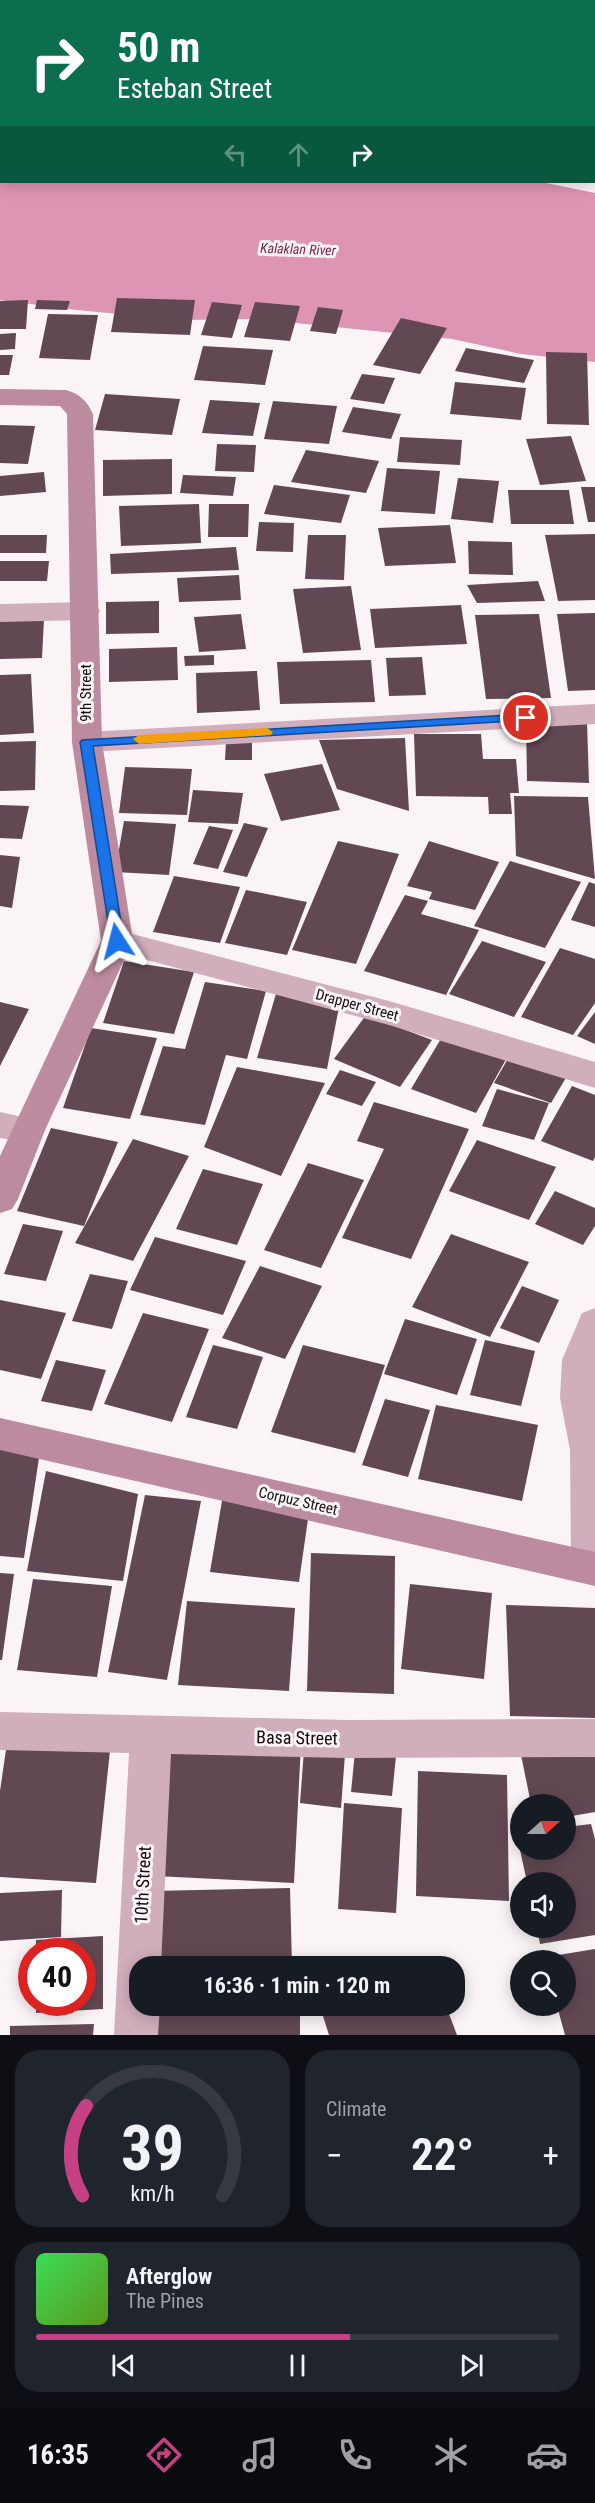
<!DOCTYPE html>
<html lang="en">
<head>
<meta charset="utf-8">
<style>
	:root { --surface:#171b24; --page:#20242c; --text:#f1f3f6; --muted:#9ea1a6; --line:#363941; --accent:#c54184 }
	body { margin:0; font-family:"Roboto Condensed",sans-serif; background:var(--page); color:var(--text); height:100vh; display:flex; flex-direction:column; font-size:22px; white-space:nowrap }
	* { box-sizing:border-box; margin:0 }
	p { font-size:20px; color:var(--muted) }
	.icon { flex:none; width:33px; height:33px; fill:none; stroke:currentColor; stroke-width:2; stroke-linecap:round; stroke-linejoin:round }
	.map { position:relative; height:2035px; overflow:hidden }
	.sheet { display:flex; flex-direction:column; gap:15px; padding:15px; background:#0d0f14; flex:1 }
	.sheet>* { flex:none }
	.hud { position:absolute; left:0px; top:0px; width:596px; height:183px; box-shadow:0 3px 15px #0003; background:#0b6e4f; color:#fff; overflow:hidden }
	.needle { width:39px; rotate:69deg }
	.controls { position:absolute; left:510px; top:1794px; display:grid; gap:12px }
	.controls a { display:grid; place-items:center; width:66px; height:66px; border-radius:50%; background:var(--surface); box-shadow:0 3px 15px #0003; font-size:30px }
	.speed { position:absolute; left:18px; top:1938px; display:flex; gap:12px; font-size:30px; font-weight:700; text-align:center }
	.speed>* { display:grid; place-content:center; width:78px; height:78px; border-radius:50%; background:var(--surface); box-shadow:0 3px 15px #0003; line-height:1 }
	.speed .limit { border:9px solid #d22; background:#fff; color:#111 }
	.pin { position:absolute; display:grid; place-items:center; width:51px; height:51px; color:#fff; margin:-26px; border:3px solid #fff; border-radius:50%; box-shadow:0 2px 6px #0007 }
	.me { position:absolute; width:66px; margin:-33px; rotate:351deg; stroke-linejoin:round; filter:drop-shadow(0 0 4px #0008) }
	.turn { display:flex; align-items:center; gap:21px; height:126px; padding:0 18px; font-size:27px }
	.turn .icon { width:78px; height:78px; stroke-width:2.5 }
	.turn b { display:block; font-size:42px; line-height:51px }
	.lanes { display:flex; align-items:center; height:57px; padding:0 18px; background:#0003; justify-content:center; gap:30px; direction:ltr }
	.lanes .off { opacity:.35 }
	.big { font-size:45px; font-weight:700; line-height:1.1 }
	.sheet .card { flex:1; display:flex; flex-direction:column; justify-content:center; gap:9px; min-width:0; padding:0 21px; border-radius:24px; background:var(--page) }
	.sheet .dial { align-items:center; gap:0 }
	.dial svg { height:156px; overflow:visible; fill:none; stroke:var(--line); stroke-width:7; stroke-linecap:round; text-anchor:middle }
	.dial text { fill:var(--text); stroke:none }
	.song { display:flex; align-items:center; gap:18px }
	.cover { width:72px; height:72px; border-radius:9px; background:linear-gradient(135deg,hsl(130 70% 55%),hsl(90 70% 35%)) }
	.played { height:6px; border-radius:3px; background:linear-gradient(90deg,var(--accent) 60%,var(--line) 60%) }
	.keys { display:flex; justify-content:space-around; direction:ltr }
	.heat { display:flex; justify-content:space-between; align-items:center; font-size:33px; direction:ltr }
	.sheet .tiles { flex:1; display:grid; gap:15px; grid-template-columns:1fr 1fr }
	.card:last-child { grid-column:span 2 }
	.trip { position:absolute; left:129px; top:1956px; width:336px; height:60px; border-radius:24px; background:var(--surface); box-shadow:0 3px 15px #0003; font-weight:700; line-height:60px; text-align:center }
	.tabs { display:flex; height:96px; justify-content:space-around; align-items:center; background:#090b0e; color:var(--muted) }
	.tabs .icon { width:42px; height:42px }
	.tabs .selected { color:var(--accent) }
	.tabs b { font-size:27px; color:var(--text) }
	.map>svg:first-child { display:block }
</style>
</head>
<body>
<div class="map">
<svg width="595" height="2035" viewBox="0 0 595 2035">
	<rect width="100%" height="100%" fill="#fbf4f7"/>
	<path fill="#de94b3" d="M0,158L2,182H541L595,193V362L521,354L452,339L257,319L181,320L77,310L0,300Z"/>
	<path fill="#624853" d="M117,298L195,300L190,335L111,332Z
		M28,300L26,329H0V301Z
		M37,300L70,301L67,310L35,309Z
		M212,302L242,305L232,338L201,335Z
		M255,302L300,306L290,341L244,337Z
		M318,307L343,310L336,334L310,331Z
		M48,314L98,315L90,360L39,358Z
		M401,318L447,328L420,374L373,365Z
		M16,333L15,349L0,350V334Z
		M203,346L273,350L265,385L194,380Z
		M466,348L534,360L524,383L455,371Z
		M546,352L587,353L589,425L547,424Z
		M0,355H13L9,375H0Z
		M362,374L395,378L384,404L350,399Z
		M455,382L526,388L521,420L450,414Z
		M105,394L180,399L172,435L95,430Z
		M210,400L260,403L253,436L202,433Z
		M273,401L337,406L329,444L264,439Z
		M353,407L401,414L391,439L342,432Z
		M0,425L35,426L28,464L0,463Z
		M571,436L586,481L540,485L526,439Z
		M400,437L462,440L460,465L397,462Z
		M217,444L256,445L254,472L215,471Z
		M306,450L379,461L366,493L291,482Z
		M172,459V494L103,496V460Z
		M387,468L440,471L435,514L381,511Z
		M44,472L46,492L0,496V476Z
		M183,475L236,477L233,496L180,493Z
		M458,478L499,481L493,523L451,519Z
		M274,485L350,495L341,523L264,514Z
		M581,487H595V522H588Z
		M508,490H569L574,524H511Z
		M199,504L201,543L121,546L119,506Z
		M209,504H249L248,537H208Z
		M259,522L294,523L293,552L256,551Z
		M450,525L456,563L385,566L378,528Z
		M595,534V600L558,601L545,535Z
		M0,535H47L46,553H0Z
		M308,535H346L344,580L305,579Z
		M468,541L512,542L513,575L469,574Z
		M236,547L239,570L111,574L110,554Z
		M0,561H49L47,581H0Z
		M239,575L241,600L179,602L177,578Z
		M538,581L545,601L477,603L467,585Z
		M351,586L361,650L303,653L293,589Z
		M159,601V633L106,634V602Z
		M461,605L467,644L375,648L370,609Z
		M595,613V690L568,691L557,614Z
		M241,614L246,649L199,652L194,617Z
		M539,614L551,698L486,699L475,615Z
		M44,619L42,658L0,659V620Z
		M177,647L178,680L109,682V649Z
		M214,655V665L185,666L184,656Z
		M422,657L426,695L389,696L386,658Z
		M371,660L375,702L280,704L277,662Z
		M257,671L260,710L197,713L196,673Z
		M31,674L34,733L0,735V675Z
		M526,720L587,722L589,783L527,781Z
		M414,734H481L483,759H516L519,793H510L512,814H489L488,797L416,796Z
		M405,738L409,811L337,789L319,740Z
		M36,741L35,790L0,791V742Z
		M226,741H252V760H225Z
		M322,764L340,810L281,821L264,774Z
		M125,767L192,769L187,815L119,813Z
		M193,790L243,793L238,824L188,822Z
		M514,796L588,797L595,879L516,856Z
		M0,805L29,806L22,839L0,838Z
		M124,821L176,824L169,875L115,872Z
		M244,823L268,828L247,877L223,872Z
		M209,826L233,830L218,869L193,864Z
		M338,841L399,854L356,964L292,950Z
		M429,841L499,862L475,910L429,899L432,892L407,886Z
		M0,855L20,857L12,908L0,906Z
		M510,861L581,882L545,948L474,926Z
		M174,876L240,887L220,943L153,932Z
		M589,882L595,884V927L571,920Z
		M246,890L307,902L287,955L225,943Z
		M405,895L428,901L421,914L479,930L446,995L364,971Z
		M482,941L546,962L514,1017L449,994Z
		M560,948L595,959V1003L573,1035L521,1017Z
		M124,961L194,972L174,1034L103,1023Z
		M205,982L266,991L247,1059L226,1055L205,1125L140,1115L163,1046L185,1049Z
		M278,987L339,1007L327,1069L257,1058Z
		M0,1002L29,1009L0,1066Z
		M595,1012V1044L577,1036Z
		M366,1015L432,1040L400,1087L334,1059Z
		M91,1028L157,1038L130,1119L63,1108Z
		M445,1032L509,1054L476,1113L411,1089Z
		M510,1055L567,1076L551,1103L494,1083Z
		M237,1067L325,1083L281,1176L204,1147Z
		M340,1070L376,1082L362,1106L326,1094Z
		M572,1086L595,1095V1157L593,1161L541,1141Z
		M497,1089L549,1103L534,1140L482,1126Z
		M374,1102L469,1129L411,1259L342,1238L384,1149L357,1141Z
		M51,1128L118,1142L84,1226L17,1211Z
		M133,1139L189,1156L133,1261L75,1243Z
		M477,1140L556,1167L529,1220L449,1191Z
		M308,1163L364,1180L321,1268L264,1250Z
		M203,1169L263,1184L237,1245L176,1229Z
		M555,1191L595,1208V1226L583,1245L535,1224Z
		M23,1224L63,1231L46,1281L4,1274Z
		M451,1234L529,1262L490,1337L412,1307Z
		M155,1237L246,1261L223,1315L130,1290Z
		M260,1266L322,1286L285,1359L222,1338Z
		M90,1274L128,1281L112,1329L72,1321Z
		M522,1286L559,1300L539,1343L500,1328Z
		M0,1300L66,1313L41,1379L0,1370Z
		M143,1313L209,1329L172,1422L104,1404Z
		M405,1319L477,1339L457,1395L384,1374Z
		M485,1340L535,1351L521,1406L470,1395Z
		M213,1345L263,1357L237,1429L186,1417Z
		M303,1345L385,1365L355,1453L271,1432Z
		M56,1360L106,1370L92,1411L41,1401Z
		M385,1399L430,1410L408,1477L362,1465Z
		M436,1405L538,1425L522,1501L418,1479Z
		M0,1449L40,1451L24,1558L0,1556Z
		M46,1471L138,1494L123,1581L27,1571Z
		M145,1495L201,1501L167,1680L108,1672Z
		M223,1495L310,1505L299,1582L210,1572Z
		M311,1553L395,1556L394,1694L307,1691Z
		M0,1573L14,1574L2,1660H0Z
		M33,1579L112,1586L97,1677L17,1670Z
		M410,1584L492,1593L484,1679L401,1669Z
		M187,1601L295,1608L289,1691L178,1685Z
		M506,1605L595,1608V1718L510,1716Z
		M8,1736L111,1741L96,1883L0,1877V1791Z
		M168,1738L301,1744L294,1883L155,1876Z
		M356,1742L397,1746L392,1796L351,1792Z
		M304,1750L345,1754L341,1808L300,1803Z
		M520,1750L595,1753V1812L566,1817V1804H531Z
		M418,1771L507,1775L509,1901L416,1896Z
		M344,1803L402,1808L396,1913L338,1909Z
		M591,1824L595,1839V1935L540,1944L537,1928H566V1882H527L520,1850H566V1827Z
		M290,1888L292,1966H151L152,1891Z
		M62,1890L61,1937L0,1941V1893Z
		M103,1936V2009L36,2013V2002H82V1952H36V1940Z
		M595,1949V2035H565L557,2006H566V1960H546V1957Z
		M147,2006H300V2035H146Z
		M346,2006H446L457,2035H329L322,2013Z
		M94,2024L93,2035H10V2026Z"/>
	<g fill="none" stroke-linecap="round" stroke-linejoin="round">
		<path fill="#d1aebc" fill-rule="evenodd" d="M86,602L96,605L100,611L96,617L86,620L0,622V604Z
			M595,704V724L87,752L76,749L72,742L76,735L87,732Z
			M117,930L389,1001L595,1062V1088L389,1025L106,949L101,941L106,933Z
			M0,1112L40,1121L45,1130L40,1139L28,1143L0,1138Z
			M595,1308V1583L591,1584L577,1579L571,1567L570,1450L560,1398L562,1360L582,1313Z
			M0,1712L346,1720L595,1719V1757L346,1758L171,1754L161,1966H140V2006H160L158,2035H114L129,1753L0,1750Z"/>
		<path fill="#bc8b9f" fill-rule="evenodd" d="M0,389L66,390C80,394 87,401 93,414L102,742L133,941L45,1130L18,1199L12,1209L0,1213V1156L101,941L72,742L67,414L60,406L0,405Z
			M0,1418L595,1552V1586L0,1450Z"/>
		<path fill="#ad718a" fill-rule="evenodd" d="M28,0H70L71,2H29Z
			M594,63H595V77H594Z"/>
	</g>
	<path fill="#1a73e8" stroke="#114b97" stroke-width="1.5" d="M526,714L532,718L530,720L93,746L124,941L117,946L111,941L80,742L82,740Z"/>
	<path fill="#f59e0b" d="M267,728L273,732L271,735L139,744L133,739L139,735Z"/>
	<g text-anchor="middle" stroke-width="6" stroke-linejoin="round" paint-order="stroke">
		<g font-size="14" font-style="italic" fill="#79244f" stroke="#fbf4f7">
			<text transform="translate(298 249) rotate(2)" y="5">Kalaklan River</text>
		</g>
		<g font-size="15" fill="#160c10" stroke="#fbf4f7">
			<text transform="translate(86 693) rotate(-90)" y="5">9th Street</text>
			<text transform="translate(357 1005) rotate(15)" y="5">Drapper Street</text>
			<text transform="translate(298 1501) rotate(13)" y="5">Corpuz Street</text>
		</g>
		<g font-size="18" fill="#160c10" stroke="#fbf4f7">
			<text transform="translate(297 1738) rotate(1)" y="6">Basa Street</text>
			<text transform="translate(143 1885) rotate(-87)" y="6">10th Street</text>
		</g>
	</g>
</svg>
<div class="controls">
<a><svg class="needle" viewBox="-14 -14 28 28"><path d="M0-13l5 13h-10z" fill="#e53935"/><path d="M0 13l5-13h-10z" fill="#9ea1a6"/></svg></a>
<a><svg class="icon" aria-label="sound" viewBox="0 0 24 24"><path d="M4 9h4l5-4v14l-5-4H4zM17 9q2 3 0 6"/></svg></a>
<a><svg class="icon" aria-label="search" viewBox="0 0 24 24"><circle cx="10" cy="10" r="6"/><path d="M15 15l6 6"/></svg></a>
</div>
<div class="speed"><div class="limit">40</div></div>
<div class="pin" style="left:526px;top:718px;background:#d93025"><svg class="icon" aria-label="arrive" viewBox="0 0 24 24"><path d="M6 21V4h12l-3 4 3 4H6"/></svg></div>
<svg class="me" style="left:117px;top:941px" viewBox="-20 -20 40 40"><path d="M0-17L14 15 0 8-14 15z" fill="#1a73e8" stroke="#fff" stroke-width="4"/></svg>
<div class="trip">16:36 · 1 min · 120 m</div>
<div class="hud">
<div class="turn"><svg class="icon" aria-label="right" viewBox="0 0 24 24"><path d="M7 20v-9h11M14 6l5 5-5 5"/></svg><div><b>50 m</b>Esteban Street</div></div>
<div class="lanes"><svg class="icon off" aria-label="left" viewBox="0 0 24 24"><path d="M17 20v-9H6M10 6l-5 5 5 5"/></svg><svg class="icon off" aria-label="ahead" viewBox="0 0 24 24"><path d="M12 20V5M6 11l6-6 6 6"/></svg><svg class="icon" aria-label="right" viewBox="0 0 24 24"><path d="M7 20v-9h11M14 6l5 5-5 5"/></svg></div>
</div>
</div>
<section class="sheet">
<div class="tiles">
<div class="card dial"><svg viewBox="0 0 100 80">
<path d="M14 69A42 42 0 1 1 86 69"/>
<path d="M14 69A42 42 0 0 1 16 23" stroke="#c54184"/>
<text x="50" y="56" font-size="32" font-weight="700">39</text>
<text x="50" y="72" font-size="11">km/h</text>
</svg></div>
<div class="card"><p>Climate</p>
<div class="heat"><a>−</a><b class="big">22°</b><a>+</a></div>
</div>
<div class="card">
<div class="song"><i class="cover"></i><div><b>Afterglow</b><p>The Pines</p></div></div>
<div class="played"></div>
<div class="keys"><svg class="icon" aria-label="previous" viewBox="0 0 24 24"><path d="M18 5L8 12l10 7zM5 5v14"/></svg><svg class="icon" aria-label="pause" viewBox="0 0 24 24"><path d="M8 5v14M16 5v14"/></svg><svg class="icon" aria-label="next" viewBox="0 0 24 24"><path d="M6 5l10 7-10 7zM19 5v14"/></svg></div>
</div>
</div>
</section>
<nav class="tabs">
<b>16:35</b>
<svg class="icon selected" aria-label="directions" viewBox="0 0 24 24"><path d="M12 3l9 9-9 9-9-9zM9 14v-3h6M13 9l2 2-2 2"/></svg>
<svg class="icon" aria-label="music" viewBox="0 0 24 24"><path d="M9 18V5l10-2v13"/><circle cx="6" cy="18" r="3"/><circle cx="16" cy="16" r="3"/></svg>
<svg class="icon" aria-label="phone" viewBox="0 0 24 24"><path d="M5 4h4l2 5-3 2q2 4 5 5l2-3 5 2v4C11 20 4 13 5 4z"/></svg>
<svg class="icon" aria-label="climate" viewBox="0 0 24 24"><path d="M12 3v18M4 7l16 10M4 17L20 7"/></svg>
<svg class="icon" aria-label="car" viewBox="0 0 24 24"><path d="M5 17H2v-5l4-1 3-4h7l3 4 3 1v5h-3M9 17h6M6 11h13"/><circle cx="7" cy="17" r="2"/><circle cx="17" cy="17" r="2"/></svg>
</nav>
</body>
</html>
